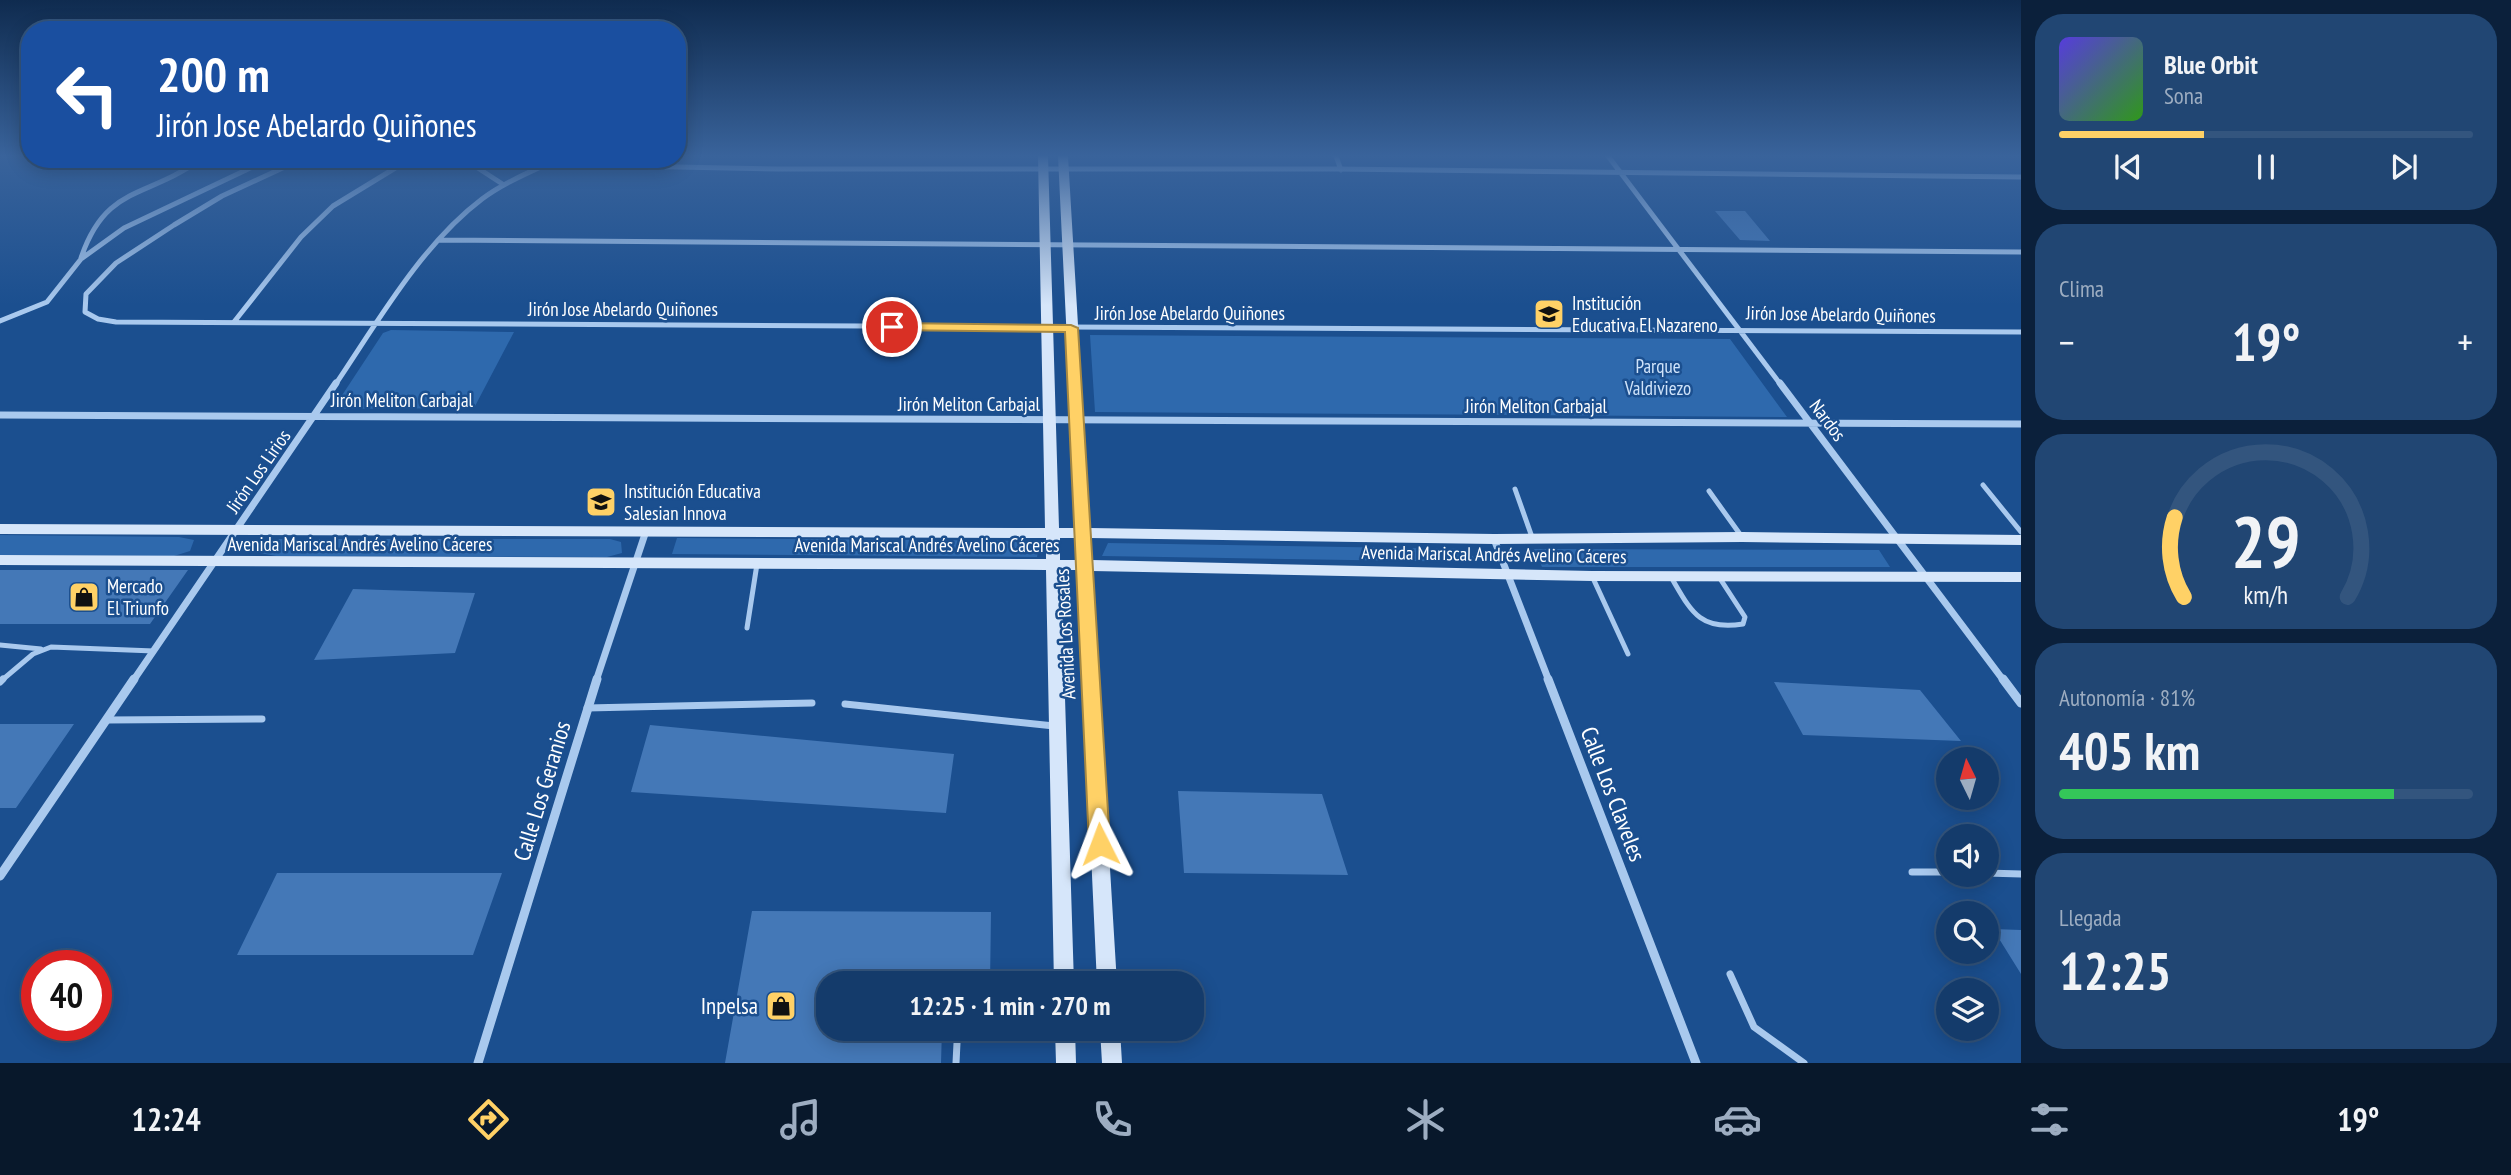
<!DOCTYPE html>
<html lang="es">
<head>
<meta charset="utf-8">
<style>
	:root { --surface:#143b6b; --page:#214673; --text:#f1f3f6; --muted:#9dadc1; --line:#33557e; --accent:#ffd166 }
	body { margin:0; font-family:"PT Sans Narrow",sans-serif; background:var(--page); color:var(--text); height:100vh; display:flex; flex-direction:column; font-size:26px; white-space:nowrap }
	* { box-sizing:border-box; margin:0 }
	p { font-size:23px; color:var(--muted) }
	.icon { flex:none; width:38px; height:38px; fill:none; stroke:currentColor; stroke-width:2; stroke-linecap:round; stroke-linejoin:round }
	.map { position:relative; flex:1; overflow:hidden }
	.drawer { display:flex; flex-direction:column; gap:14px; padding:14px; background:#0b203b; width:490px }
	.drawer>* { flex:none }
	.top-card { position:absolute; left:21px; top:21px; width:665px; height:147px; border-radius:28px; box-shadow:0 4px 18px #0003,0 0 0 2px var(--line); background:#1a4fa0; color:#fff; overflow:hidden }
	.needle { width:46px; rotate:355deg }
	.fabs { position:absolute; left:1936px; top:747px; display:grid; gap:14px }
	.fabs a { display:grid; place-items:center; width:63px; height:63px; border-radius:50%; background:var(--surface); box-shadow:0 4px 18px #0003,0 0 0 2px var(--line); font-size:35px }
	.speed { position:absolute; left:21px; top:950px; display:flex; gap:14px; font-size:35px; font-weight:700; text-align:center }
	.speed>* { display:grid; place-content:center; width:91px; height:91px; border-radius:50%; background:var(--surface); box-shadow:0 4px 18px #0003,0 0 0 2px var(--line); line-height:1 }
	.speed .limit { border:10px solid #d22; background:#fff; color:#111 }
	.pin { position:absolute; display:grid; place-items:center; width:60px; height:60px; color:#fff; margin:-30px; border:4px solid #fff; border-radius:50%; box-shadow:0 2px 7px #0007 }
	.me { position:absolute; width:77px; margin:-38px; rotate:357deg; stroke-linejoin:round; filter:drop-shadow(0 0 5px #0008) }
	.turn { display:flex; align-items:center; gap:24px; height:147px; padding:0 21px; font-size:32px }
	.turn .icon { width:91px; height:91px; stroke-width:2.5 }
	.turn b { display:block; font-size:49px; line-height:60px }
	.big { font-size:52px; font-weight:700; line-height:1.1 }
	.drawer .widget { flex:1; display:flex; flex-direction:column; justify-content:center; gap:10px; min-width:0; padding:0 24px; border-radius:28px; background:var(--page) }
	.drawer .dial { align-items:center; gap:0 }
	.dial svg { height:182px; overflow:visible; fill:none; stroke:var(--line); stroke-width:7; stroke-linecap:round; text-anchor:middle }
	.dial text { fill:var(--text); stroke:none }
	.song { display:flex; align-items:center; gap:21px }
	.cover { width:84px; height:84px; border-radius:10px; background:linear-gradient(135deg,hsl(250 70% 55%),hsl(110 70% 35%)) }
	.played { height:7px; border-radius:4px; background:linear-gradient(90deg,var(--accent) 35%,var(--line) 35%) }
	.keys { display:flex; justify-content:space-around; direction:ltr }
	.heat { display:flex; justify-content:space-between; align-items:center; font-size:38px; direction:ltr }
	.charge { height:10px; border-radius:5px; background:linear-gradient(90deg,#34c759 81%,var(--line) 0) }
	.trip { position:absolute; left:816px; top:971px; width:388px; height:70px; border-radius:28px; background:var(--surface); box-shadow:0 4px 18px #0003,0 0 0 2px var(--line); font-weight:700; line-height:70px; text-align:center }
	.dock { display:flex; height:112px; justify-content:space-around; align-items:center; background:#08182b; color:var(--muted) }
	.dock .icon { width:49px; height:49px }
	.dock .current { color:var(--accent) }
	.dock b { font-size:32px; color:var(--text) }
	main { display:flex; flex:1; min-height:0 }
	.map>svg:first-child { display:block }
</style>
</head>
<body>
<main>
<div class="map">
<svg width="2021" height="1063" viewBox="0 0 2021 1063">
	<rect width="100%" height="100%" fill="#1b4f8f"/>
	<path fill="#2e69ad" d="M391,330L513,332H514L474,408L333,409L383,333Z
		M1090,335L1730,339L1787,417L1095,412Z
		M0,535L179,537L194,540L190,551L174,556L0,555Z
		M677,538L1040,541L1037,557L672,554Z
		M265,539H610L621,542L622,553L607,557L276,556L254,552L248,545Z
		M1108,543L1466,549L1478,562L1102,556Z
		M1534,549L1879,550L1890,567H1542Z"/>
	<path fill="#4478b7" d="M1715,211H1745L1770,241L1740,240Z
		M0,570H188L150,624H0Z
		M353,589L475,593L455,653L314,660Z
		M1774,682L1920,690L1961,741L1803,735Z
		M0,724H74L16,808H0Z
		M650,725L954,754L946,813L631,792Z
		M1178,791L1322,794L1348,875L1184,873Z
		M277,873H502L473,955H237Z
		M752,911L991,912L990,984H828V1029H942L941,1063H725Z
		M1993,929L2021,930V974Z"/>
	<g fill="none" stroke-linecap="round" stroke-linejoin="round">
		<path stroke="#a9c9ee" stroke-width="5" d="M1983,485L2021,532
			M1515,489L1532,537
			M1709,491L1742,537
			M1592,576L1628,654
			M1671,577C1691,611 1699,631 1743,624L1745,617L1719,577
			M747,628L757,564
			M0,645L41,649
			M1,681L33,654L51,647L154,651"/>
		<path stroke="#a9c9ee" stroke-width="7" d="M0,682L3,679
			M845,704L1054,726
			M587,708L812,703
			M107,720L262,719
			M1912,872H1948
			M1986,873L2021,874
			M1730,974L1754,1027L1804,1063
			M956,1063L957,1043"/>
		<path stroke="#a9c9ee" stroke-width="5" d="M1336,156L1341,170
			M1608,156L1781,385
			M302,159L222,196L174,225L116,263L86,294L85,312L98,319L116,322L2021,332
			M464,159L504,185
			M598,159L630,166L778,169H1337L2021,177
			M439,240L2021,252
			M81,258C106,184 147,199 201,159
			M0,321L47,302L81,259L124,228L269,159
			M234,322L301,237L333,206L410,159
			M335,385C377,323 421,245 482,199C505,182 532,171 558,159"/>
		<path stroke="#a9c9ee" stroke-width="7" d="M1780,383L2004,681
			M0,415L2021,424
			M1494,539L1549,681
			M133,681L336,383
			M596,681L646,531"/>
		<path stroke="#a9c9ee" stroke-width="9" d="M1548,679L1696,1063
			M2003,679L2021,703
			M0,876L134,679
			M478,1063L597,679"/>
		<path fill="#d6e6fa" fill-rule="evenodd" d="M1038,156H1048L1059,528H1076L1058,156H1068L1090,528L1494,534L1742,532L2021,535V545L1742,542L1494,544L1090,538L1092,560L1592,571L2021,572V582L1592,581L1092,571L1117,984H1097L1078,570H1061L1074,984H1054L1046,570L0,565V555L1046,559V538L0,534V524L1045,528ZM1060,538H1076L1077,560H1060Z
			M1055,1029H1075L1076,1063H1056Z
			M1100,1029H1120L1122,1063H1102Z"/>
	</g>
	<linearGradient id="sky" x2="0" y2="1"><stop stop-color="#0f2b4f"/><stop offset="0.51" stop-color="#39639b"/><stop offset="1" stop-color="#39639b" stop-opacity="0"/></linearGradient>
	<rect width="2021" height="305" fill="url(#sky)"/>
	<path fill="#ffd166" stroke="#a68842" stroke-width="2" d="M892,323L1071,325L1078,328L1110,844L1107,851L1100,853L1092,851L1089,844L1065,332L887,330V324Z"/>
	<defs>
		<g id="school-square" transform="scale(1.575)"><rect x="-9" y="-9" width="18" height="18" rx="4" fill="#ffd166" stroke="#1b4f8f"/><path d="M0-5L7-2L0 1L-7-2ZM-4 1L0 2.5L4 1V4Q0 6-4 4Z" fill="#111"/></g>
		<g id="shop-square" transform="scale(1.575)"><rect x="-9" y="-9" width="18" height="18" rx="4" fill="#ffd166" stroke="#1b4f8f"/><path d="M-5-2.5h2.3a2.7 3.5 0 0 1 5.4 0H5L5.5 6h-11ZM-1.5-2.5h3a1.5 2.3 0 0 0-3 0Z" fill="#111"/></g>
	</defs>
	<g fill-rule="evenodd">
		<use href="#school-square" x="1549" y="314"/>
		<use href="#school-square" x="601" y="502"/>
		<use href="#shop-square" x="84" y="597"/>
		<use href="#shop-square" x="781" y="1006"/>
	</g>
	<g text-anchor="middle" stroke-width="5" stroke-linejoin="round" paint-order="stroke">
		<g font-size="19" fill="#fff" stroke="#1b4f8f" text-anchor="start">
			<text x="1572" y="310">Institución<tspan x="1572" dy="22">Educativa El Nazareno</tspan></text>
			<text x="624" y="498">Institución Educativa<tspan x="624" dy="22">Salesian Innova</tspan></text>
			<text x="107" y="593">Mercado<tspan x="107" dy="22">El Triunfo</tspan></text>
		</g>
		<g font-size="19" fill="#fff" stroke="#1b4f8f">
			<text x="623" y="316">Jirón Jose Abelardo Quiñones</text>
			<text x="1190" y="320">Jirón Jose Abelardo Quiñones</text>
			<text transform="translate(1841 314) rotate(1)" y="7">Jirón Jose Abelardo Quiñones</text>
			<text x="402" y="407">Jirón Meliton Carbajal</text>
			<text x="969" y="411">Jirón Meliton Carbajal</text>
			<text x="1536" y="413">Jirón Meliton Carbajal</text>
			<text transform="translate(1828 420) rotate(53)" y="7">Nardos</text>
			<text transform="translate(258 471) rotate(-55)" y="7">Jirón Los Lirios</text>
			<text x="360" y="551">Avenida Mariscal Andrés Avelino Cáceres</text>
			<text x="927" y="552">Avenida Mariscal Andrés Avelino Cáceres</text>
			<text transform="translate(1494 554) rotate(1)" y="7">Avenida Mariscal Andrés Avelino Cáceres</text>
			<text transform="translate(1065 634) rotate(-93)" y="7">Avenida Los Rosales</text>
		</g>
		<g font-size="19" fill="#cfe3fa" stroke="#1b4f8f">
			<text x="1658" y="373">Parque<tspan x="1658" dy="22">Valdiviezo</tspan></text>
		</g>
		<g font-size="23" fill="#fff" stroke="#1b4f8f">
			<text transform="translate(542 791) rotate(-73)" y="8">Calle Los Geranios</text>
			<text transform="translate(1613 794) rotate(69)" y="8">Calle Los Claveles</text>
		</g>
		<g font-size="23" fill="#fff" stroke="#1b4f8f" text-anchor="end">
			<text x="758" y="1014">Inpelsa</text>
		</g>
	</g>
</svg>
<div class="fabs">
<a><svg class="needle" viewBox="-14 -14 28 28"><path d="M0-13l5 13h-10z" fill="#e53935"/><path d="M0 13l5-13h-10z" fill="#9dadc1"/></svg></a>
<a><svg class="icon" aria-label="sound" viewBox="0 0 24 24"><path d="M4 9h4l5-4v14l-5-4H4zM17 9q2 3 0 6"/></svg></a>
<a><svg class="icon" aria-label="search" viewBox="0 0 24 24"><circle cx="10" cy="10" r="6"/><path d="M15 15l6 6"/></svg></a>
<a><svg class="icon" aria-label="layers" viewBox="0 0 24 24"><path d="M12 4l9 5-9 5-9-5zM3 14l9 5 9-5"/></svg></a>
</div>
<div class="speed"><div class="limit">40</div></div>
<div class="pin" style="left:892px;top:327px;background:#d93025"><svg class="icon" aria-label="arrive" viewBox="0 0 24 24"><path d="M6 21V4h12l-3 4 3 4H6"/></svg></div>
<svg class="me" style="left:1100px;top:844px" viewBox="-20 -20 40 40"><path d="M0-17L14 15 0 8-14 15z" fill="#ffd166" stroke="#fff" stroke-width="4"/></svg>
<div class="trip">12:25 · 1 min · 270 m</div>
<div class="top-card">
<div class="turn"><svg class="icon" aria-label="left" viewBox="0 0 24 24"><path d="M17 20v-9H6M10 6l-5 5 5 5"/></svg><div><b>200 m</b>Jirón Jose Abelardo Quiñones</div></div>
</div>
</div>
<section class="drawer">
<div class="widget">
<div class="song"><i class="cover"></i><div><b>Blue Orbit</b><p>Sona</p></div></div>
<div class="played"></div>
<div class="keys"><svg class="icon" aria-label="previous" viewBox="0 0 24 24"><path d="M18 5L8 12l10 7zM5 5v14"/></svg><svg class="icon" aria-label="pause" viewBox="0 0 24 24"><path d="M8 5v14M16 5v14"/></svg><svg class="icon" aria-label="next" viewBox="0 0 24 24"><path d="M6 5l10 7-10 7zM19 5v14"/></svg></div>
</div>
<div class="widget"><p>Clima</p>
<div class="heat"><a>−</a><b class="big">19°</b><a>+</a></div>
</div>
<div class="widget dial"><svg viewBox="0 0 100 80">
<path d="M14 69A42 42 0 1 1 86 69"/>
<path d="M14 69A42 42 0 0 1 10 34" stroke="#ffd166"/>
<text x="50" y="56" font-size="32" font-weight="700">29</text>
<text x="50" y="72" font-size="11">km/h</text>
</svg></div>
<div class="widget"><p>Autonomía · 81%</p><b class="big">405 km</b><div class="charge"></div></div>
<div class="widget"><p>Llegada</p><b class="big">12:25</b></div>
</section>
</main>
<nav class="dock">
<b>12:24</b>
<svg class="icon current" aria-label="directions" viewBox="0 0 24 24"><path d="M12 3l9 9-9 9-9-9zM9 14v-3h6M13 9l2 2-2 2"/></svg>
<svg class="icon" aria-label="music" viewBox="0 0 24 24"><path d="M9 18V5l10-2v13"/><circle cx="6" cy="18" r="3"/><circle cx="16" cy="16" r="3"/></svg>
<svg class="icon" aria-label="phone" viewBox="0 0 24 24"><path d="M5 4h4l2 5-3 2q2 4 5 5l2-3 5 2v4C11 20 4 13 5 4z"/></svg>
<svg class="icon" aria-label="climate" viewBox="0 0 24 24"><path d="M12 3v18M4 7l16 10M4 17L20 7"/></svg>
<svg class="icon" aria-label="car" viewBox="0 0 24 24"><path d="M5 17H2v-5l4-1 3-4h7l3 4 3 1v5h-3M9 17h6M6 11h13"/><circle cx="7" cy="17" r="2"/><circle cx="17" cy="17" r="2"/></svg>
<svg class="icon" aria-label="filters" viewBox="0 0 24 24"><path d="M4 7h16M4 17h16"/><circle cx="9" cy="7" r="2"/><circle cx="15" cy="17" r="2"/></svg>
<b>19°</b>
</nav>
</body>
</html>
